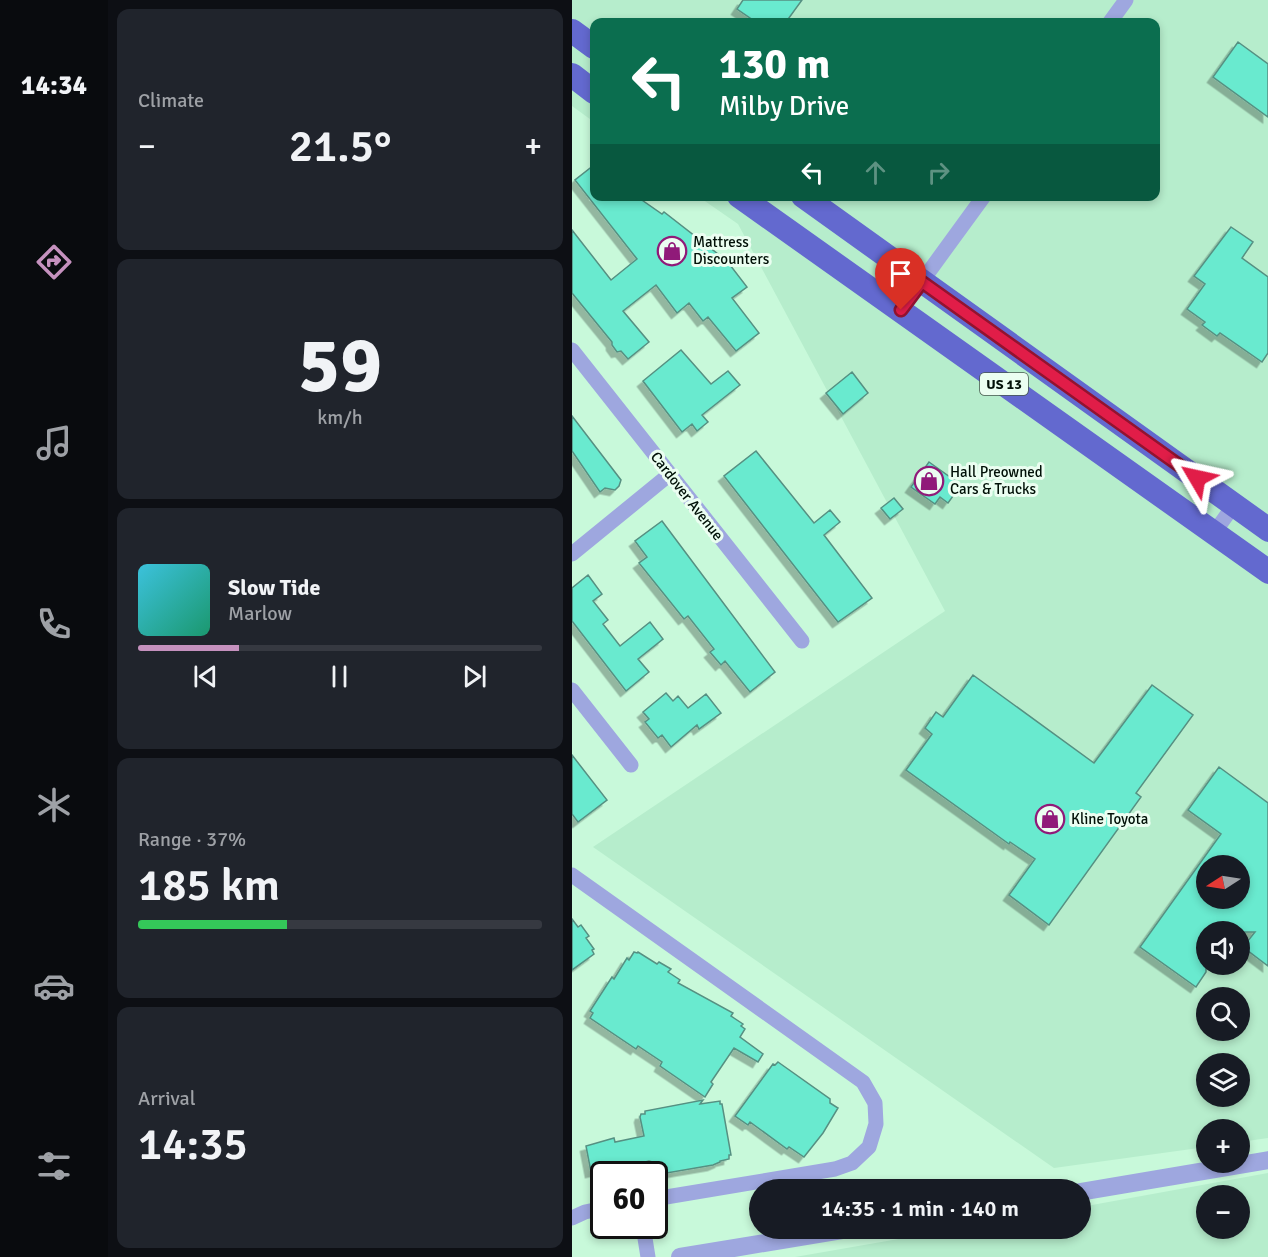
<!DOCTYPE html>
<html lang="en">
<head>
<meta charset="utf-8">
<style>
	:root { --surface:#171b24; --page:#20242c; --text:#f1f3f6; --muted:#9ea1a6; --line:#363941; --accent:#c591be }
	body { margin:0; font-family:Signika,sans-serif; background:var(--page); color:var(--text); height:100vh; display:flex; flex-direction:column; font-size:22px; white-space:nowrap }
	* { box-sizing:border-box; margin:0 }
	p { font-size:20px; color:var(--muted) }
	.icon { flex:none; width:33px; height:33px; fill:none; stroke:currentColor; stroke-width:2; stroke-linecap:round; stroke-linejoin:round }
	.map { position:relative; flex:1; overflow:hidden }
	.side { display:flex; flex-direction:column; gap:9px; padding:9px; background:#0d0f14; width:464px }
	.side>* { flex:none }
	.hud { position:absolute; left:18px; top:18px; width:570px; height:183px; border-radius:12px; box-shadow:0 3px 9px #0003; background:#0b6e4f; color:#fff; overflow:hidden }
	.needle { width:39px; rotate:258deg }
	.buttons { position:absolute; left:624px; top:855px; display:grid; gap:12px }
	.buttons a { display:grid; place-items:center; width:54px; height:54px; border-radius:50%; background:var(--surface); box-shadow:0 3px 9px #0003; font-size:30px }
	.speed { position:absolute; left:18px; top:1161px; display:flex; gap:12px; font-size:30px; font-weight:700; text-align:center }
	.speed>* { display:grid; place-content:center; width:78px; height:78px; border-radius:50%; background:var(--surface); box-shadow:0 3px 9px #0003; line-height:1 }
	.speed .limit { border:3px solid #111; border-radius:9px; background:#fff; color:#111 }
	.pin { position:absolute; display:grid; place-items:center; width:51px; height:51px; color:#fff; margin:-62px -26px; border-radius:50% 50% 50% 0; rotate:-45deg; box-shadow:0 0 6px #0007 }
	.pin .icon { rotate:45deg }
	.me { position:absolute; width:66px; margin:-33px; rotate:306deg; stroke-linejoin:round; filter:drop-shadow(0 0 4px #0008) }
	.turn { display:flex; align-items:center; gap:21px; height:126px; padding:0 30px; font-size:27px }
	.turn .icon { width:78px; height:78px; stroke-width:2.5 }
	.turn b { display:block; font-size:42px; line-height:51px }
	.lanes { display:flex; align-items:center; height:57px; padding:0 30px; background:#0003; justify-content:center; gap:30px; direction:ltr }
	.lanes .off { opacity:.35 }
	.big { font-size:45px; font-weight:600; line-height:1.1 }
	.side .widget { flex:1; display:flex; flex-direction:column; justify-content:center; gap:9px; min-width:0; padding:0 21px; border-radius:12px; background:var(--page) }
	.side .dial { align-items:center; gap:0 }
	.dial b { font-size:78px; line-height:1 }
	.song { display:flex; align-items:center; gap:18px }
	.cover { width:72px; height:72px; border-radius:9px; background:linear-gradient(135deg,hsl(190 70% 55%),hsl(160 70% 35%)) }
	.played { height:6px; border-radius:3px; background:linear-gradient(90deg,var(--accent) 25%,var(--line) 25%) }
	.keys { display:flex; justify-content:space-around; direction:ltr }
	.heat { display:flex; justify-content:space-between; align-items:center; font-size:33px; direction:ltr }
	.charge { height:9px; border-radius:4px; background:linear-gradient(90deg,#34c759 37%,var(--line) 0) }
	.trip { position:absolute; left:177px; top:1179px; width:342px; height:60px; border-radius:30px; background:var(--surface); box-shadow:0 3px 9px #0003; font-weight:600; line-height:60px; text-align:center }
	main { display:flex; flex:1; min-height:0 }
	.tabs { display:flex; flex-direction:column; width:108px; justify-content:space-around; align-items:center; background:#090b0e; color:var(--muted) }
	.tabs .icon { width:42px; height:42px }
	.tabs .on { color:var(--accent) }
	.tabs b { font-size:27px; color:var(--text) }
	.map>svg:first-child { display:block }
</style>
</head>
<body>
<main>
<nav class="tabs">
<b>14:34</b>
<svg class="icon on" aria-label="directions" viewBox="0 0 24 24"><path d="M12 3l9 9-9 9-9-9zM9 14v-3h6M13 9l2 2-2 2"/></svg>
<svg class="icon" aria-label="music" viewBox="0 0 24 24"><path d="M9 18V5l10-2v13"/><circle cx="6" cy="18" r="3"/><circle cx="16" cy="16" r="3"/></svg>
<svg class="icon" aria-label="phone" viewBox="0 0 24 24"><path d="M5 4h4l2 5-3 2q2 4 5 5l2-3 5 2v4C11 20 4 13 5 4z"/></svg>
<svg class="icon" aria-label="climate" viewBox="0 0 24 24"><path d="M12 3v18M4 7l16 10M4 17L20 7"/></svg>
<svg class="icon" aria-label="car" viewBox="0 0 24 24"><path d="M5 17H2v-5l4-1 3-4h7l3 4 3 1v5h-3M9 17h6M6 11h13"/><circle cx="7" cy="17" r="2"/><circle cx="17" cy="17" r="2"/></svg>
<svg class="icon" aria-label="filters" viewBox="0 0 24 24"><path d="M4 7h16M4 17h16"/><circle cx="9" cy="7" r="2"/><circle cx="15" cy="17" r="2"/></svg>
</nav>
<section class="side">
<div class="widget"><p>Climate</p>
<div class="heat"><a>−</a><b class="big">21.5°</b><a>+</a></div>
</div>
<div class="widget dial"><b>59</b><p>km/h</p></div>
<div class="widget">
<div class="song"><i class="cover"></i><div><b>Slow Tide</b><p>Marlow</p></div></div>
<div class="played"></div>
<div class="keys"><svg class="icon" aria-label="previous" viewBox="0 0 24 24"><path d="M18 5L8 12l10 7zM5 5v14"/></svg><svg class="icon" aria-label="pause" viewBox="0 0 24 24"><path d="M8 5v14M16 5v14"/></svg><svg class="icon" aria-label="next" viewBox="0 0 24 24"><path d="M6 5l10 7-10 7zM19 5v14"/></svg></div>
</div>
<div class="widget"><p>Range · 37%</p><b class="big">185 km</b><div class="charge"></div></div>
<div class="widget"><p>Arrival</p><b class="big">14:35</b></div>
</section>
<div class="map">
<svg width="697" height="1257" viewBox="0 0 697 1257">
	<defs>
		<filter id="shadow"><feDropShadow dx="-5.5" dy="5.5" stdDeviation="0" flood-color="#0004"/></filter>
	</defs>
	<rect width="100%" height="100%" fill="#c8f9da"/>
	<path fill="#b6edcc" fill-rule="evenodd" d="M0,0H696V1138L668,1142V1130H634V1147L482,1168L21,847L373,611L166,224L127,197L584,196V22H22V122L0,106ZM634,866H668V898H634ZM634,932H668V964H634ZM634,998H668V1030H634ZM634,1064H668V1096H634Z
		M696,1173V1257H223L384,1229L508,1228L509,1207ZM634,1196H668V1228H634Z"/>
	<path fill="#69eacf" stroke="#569082" stroke-width="1.5" fill-rule="evenodd" filter="url(#shadow)" d="M171,0H230L214,22H184L165,9Z
		M666,42L696,64V117L641,77Z
		M22,165V196H64L90,214L92,212L155,261L175,287L160,298L187,333L164,351L136,317L131,321L117,303L105,313L84,285L51,311L77,342L56,359L49,351L45,352L40,345V342L0,293V230L39,280L65,259L3,180Z
		M659,227L681,242L670,258L696,277V353L690,362L648,333L645,336L630,325L633,322L615,309L633,284L622,276Z
		M109,350L139,384L156,371L168,385L130,415L136,422L125,431L120,424L110,432L71,381Z
		M280,372L296,393L271,414L254,393Z
		M0,416L49,480L47,486L43,490L33,488L28,492L0,451Z
		M184,451L242,523L258,510L268,522L252,535L300,598L266,622L152,476Z
		M357,462L389,485L376,503L368,497L363,504L339,487Z
		M322,498L331,509L318,519L309,508Z
		M90,521L203,672L178,692L153,661L149,665L138,652L142,649L116,616L112,619L67,563L75,557L63,541Z
		M16,575L30,594L21,601L36,620L31,624L48,646L78,622L91,639L66,659L77,672L54,691L0,621V588Z
		M401,675L522,763L580,685L621,715L564,793L569,797L477,925L437,895L463,859L438,842L437,844L334,770L360,734L353,728L364,712L371,717Z
		M94,693L101,701L106,696L116,708L134,694L149,713L127,729L125,725L99,747L90,735L86,738L73,722L77,719L71,712Z
		M0,755L35,800L6,822L0,814Z
		M647,767L696,803V966L671,947L683,932H634V972L624,987L568,947L649,834L616,810ZM634,866H668V898H634Z
		M0,919L6,927L9,925L17,936L14,938L22,949L20,950L22,954L0,970Z
		M62,952L65,953L66,952L85,964L87,962L99,969L96,972L108,980L106,983L161,1013L159,1016L171,1024L169,1026L173,1029L168,1037L191,1054L186,1062L162,1048L139,1082L141,1084L133,1097L88,1066L90,1062L66,1046L64,1049L18,1018L21,1013L18,1011L40,977L42,979L55,958L57,960Z
		M206,1062L258,1099V1103L266,1108L251,1133L232,1157L217,1147L215,1149L178,1122L176,1125L163,1116L201,1064L203,1065Z
		M131,1100L128,1104L148,1101V1104H150L159,1155H157V1159L148,1161V1162L141,1165L83,1175L81,1162L77,1161L33,1172L32,1169L19,1172L14,1146L42,1138L43,1142L72,1136L68,1117L69,1114H73V1111Z"/>
	<g fill="none" stroke-linecap="round" stroke-linejoin="round">
		<path stroke="#9ea7df" stroke-width="15" d="M538,22L554,0
			M329,310L412,196
			M0,350L230,641
			M642,533L662,505
			M0,554L98,474
			M0,690L59,765
			M0,875L291,1082L303,1103L304,1124L297,1147L280,1163L263,1169L82,1199
			M0,1218L13,1212L32,1208
			M71,1226L76,1257"/>
		<path stroke="#9ea7df" stroke-width="18" d="M508,1192L697,1160
			M108,1257L282,1228"/>
		<path stroke="#6369cf" stroke-width="24" d="M0,31L22,47
			M0,75L22,92
			M167,196L697,572
			M231,196L697,530"/>
	</g>
	<g fill="none" stroke-linecap="round" stroke-linejoin="round">
		<g stroke="#92132f" stroke-width="15">
			<path id="route" d="M329,310L350,282L625,478"/>
		</g>
		<use href="#route" stroke="#e11d48" stroke-width="10"/>
	</g>
	<defs>
		<g id="shop-ring" transform="scale(1.5)"><circle r="9.5" fill="#ebfef1" stroke="#901a79" stroke-width="1.5"/><path d="M-5-2.5h2.3a2.7 3.5 0 0 1 5.4 0H5L5.5 6h-11ZM-1.5-2.5h3a1.5 2.3 0 0 0-3 0Z" fill="#901a79"/></g>
	</defs>
	<g fill-rule="evenodd">
		<use href="#shop-ring" x="100" y="251"/>
		<use href="#shop-ring" x="357" y="481"/>
		<use href="#shop-ring" x="478" y="819"/>
	</g>
	<g text-anchor="middle" stroke-width="6" stroke-linejoin="round" paint-order="stroke">
		<rect fill="#ebfef1" stroke="#47574d" stroke-width="1.5" x="408" y="373" width="48" height="22" rx="4.5"/>
		<g font-size="14" font-weight="bold" fill="#011007">
			<text x="432" y="389">US 13</text>
		</g>
		<g font-size="15" fill="#011007" stroke="#ebfef1" text-anchor="start">
			<text x="121" y="247">Mattress<tspan x="121" dy="17">Discounters</tspan></text>
			<text x="378" y="477">Hall Preowned<tspan x="378" dy="17">Cars &amp; Trucks</tspan></text>
			<text x="499" y="824">Kline Toyota</text>
		</g>
		<g font-size="15" fill="#011007" stroke="#ebfef1">
			<text transform="translate(115 496) rotate(52)" y="5">Cardover Avenue</text>
		</g>
	</g>
</svg>
<div class="buttons">
<a><svg class="needle" viewBox="-14 -14 28 28"><path d="M0-13l5 13h-10z" fill="#e53935"/><path d="M0 13l5-13h-10z" fill="#9ea1a6"/></svg></a>
<a><svg class="icon" aria-label="sound" viewBox="0 0 24 24"><path d="M4 9h4l5-4v14l-5-4H4zM17 9q2 3 0 6"/></svg></a>
<a><svg class="icon" aria-label="search" viewBox="0 0 24 24"><circle cx="10" cy="10" r="6"/><path d="M15 15l6 6"/></svg></a>
<a><svg class="icon" aria-label="layers" viewBox="0 0 24 24"><path d="M12 4l9 5-9 5-9-5zM3 14l9 5 9-5"/></svg></a>
<a>+</a>
<a>−</a>
</div>
<div class="speed"><div class="limit">60</div></div>
<div class="pin" style="left:329px;top:310px;background:#d93025"><svg class="icon" aria-label="arrive" viewBox="0 0 24 24"><path d="M6 21V4h12l-3 4 3 4H6"/></svg></div>
<svg class="me" style="left:625px;top:478px" viewBox="-20 -20 40 40"><path d="M0-17L14 15 0 8-14 15z" fill="#e11d48" stroke="#fff" stroke-width="4"/></svg>
<div class="trip">14:35 · 1 min · 140 m</div>
<div class="hud">
<div class="turn"><svg class="icon" aria-label="left" viewBox="0 0 24 24"><path d="M17 20v-9H6M10 6l-5 5 5 5"/></svg><div><b>130 m</b>Milby Drive</div></div>
<div class="lanes"><svg class="icon" aria-label="left" viewBox="0 0 24 24"><path d="M17 20v-9H6M10 6l-5 5 5 5"/></svg><svg class="icon off" aria-label="ahead" viewBox="0 0 24 24"><path d="M12 20V5M6 11l6-6 6 6"/></svg><svg class="icon off" aria-label="right" viewBox="0 0 24 24"><path d="M7 20v-9h11M14 6l5 5-5 5"/></svg></div>
</div>
</div>
</main>
</body>
</html>
